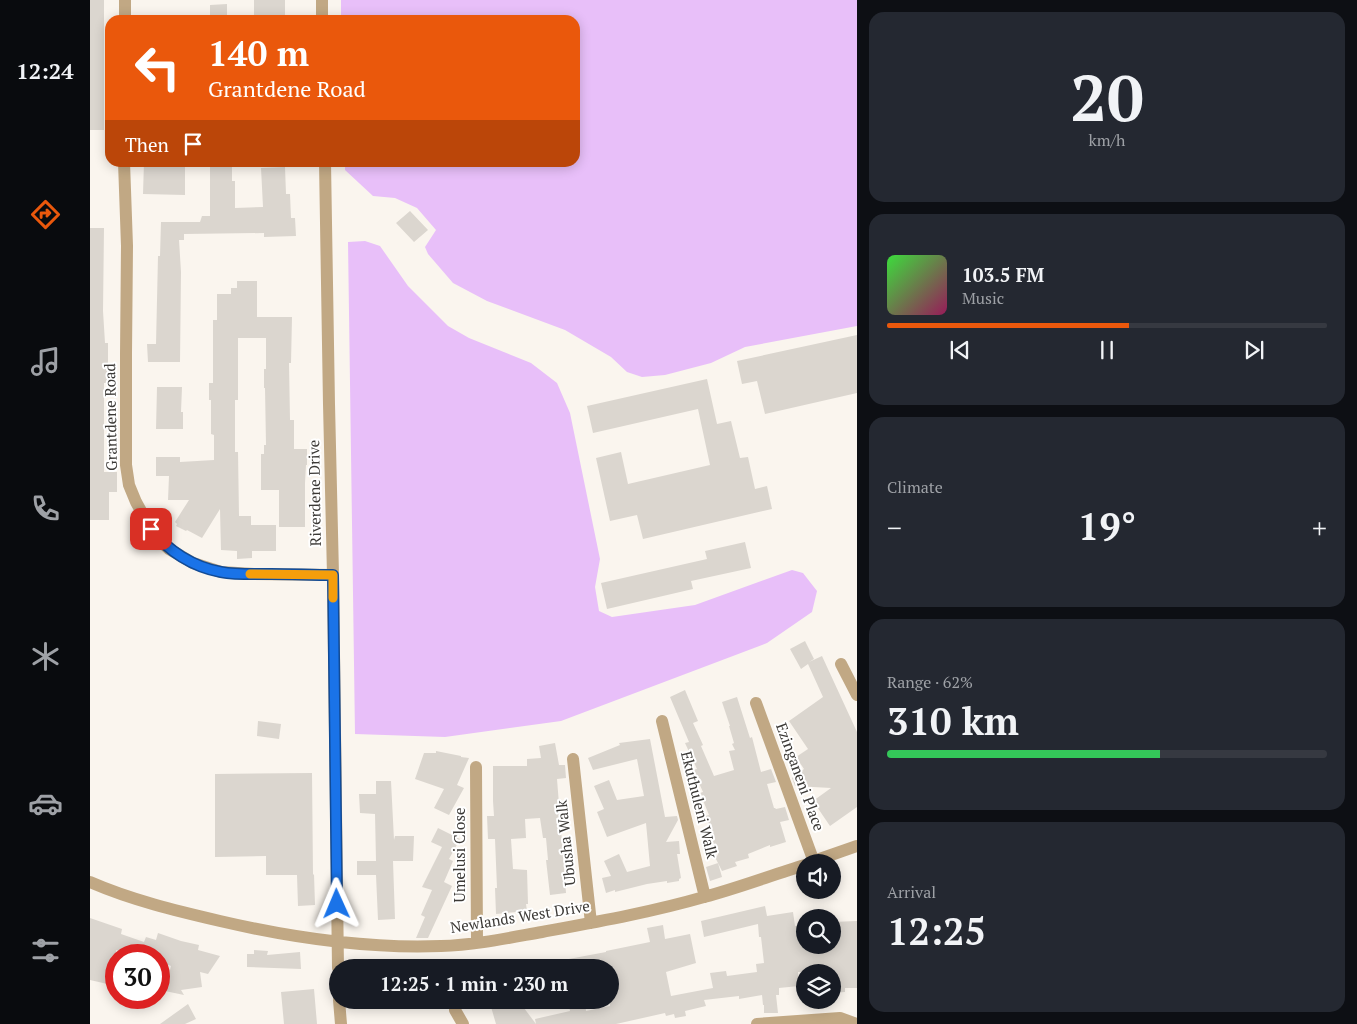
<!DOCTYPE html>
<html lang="en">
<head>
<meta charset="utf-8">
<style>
	:root { --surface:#171b24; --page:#242831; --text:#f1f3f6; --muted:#9ea1a6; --line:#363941; --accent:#ea580c }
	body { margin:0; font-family:"PT Serif",serif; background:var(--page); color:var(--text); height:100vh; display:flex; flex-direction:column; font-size:19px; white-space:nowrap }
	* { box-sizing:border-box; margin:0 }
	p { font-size:16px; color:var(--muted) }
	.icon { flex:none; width:28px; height:28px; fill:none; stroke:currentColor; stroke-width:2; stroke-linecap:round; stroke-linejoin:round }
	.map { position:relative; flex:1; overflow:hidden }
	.drawer { display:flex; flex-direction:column; gap:12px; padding:12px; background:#0d0f14; width:500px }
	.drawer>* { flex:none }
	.guide { position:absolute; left:15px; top:15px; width:475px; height:152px; border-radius:15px; box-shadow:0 2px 12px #0003; background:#ea580c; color:#fff; overflow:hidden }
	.buttons { position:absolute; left:706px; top:854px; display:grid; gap:10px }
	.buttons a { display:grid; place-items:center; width:45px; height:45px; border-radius:50%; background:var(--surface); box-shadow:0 2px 12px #0003; font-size:25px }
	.speed { position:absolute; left:15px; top:944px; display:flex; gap:10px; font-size:25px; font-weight:700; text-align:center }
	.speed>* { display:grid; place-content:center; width:65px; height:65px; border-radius:50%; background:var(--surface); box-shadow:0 2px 12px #0003; line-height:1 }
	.speed .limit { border:8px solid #d22; background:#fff; color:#111 }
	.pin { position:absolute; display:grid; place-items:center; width:42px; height:42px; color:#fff; margin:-21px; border-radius:10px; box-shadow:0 2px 8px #0006 }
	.me { position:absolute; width:55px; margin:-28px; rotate:359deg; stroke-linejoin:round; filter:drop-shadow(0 0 4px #0008) }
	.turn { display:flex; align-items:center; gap:18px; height:105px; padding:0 20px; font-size:22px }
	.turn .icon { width:65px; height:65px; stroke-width:2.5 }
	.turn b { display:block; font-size:35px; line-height:42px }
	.then { display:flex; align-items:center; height:48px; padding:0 20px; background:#0003; gap:10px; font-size:19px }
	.big { font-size:38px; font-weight:700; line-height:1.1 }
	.drawer .widget { flex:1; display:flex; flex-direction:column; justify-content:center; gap:8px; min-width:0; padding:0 18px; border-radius:15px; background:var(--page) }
	.drawer .dial { align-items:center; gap:0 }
	.dial b { font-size:65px; line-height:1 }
	.song { display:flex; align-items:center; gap:15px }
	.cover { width:60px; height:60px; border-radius:8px; background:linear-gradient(135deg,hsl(120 70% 55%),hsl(330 70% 35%)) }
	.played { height:5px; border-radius:2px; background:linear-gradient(90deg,var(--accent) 55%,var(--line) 55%) }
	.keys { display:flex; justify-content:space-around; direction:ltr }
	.heat { display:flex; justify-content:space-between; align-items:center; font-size:28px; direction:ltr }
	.charge { height:8px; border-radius:4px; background:linear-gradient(90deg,#34c759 62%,var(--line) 0) }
	.trip { position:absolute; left:239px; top:959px; width:290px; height:50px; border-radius:25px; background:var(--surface); box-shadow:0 2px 12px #0003; font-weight:700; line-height:50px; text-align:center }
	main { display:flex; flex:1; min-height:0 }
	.tabs { display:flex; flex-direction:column; width:90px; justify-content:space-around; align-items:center; background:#090b0e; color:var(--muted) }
	.tabs .icon { width:35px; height:35px }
	.tabs .on { color:var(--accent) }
	.tabs b { font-size:22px; color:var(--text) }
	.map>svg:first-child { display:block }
</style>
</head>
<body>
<main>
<nav class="tabs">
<b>12:24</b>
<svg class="icon on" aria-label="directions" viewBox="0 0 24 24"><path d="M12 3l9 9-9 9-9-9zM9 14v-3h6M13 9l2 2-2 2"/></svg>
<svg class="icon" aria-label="music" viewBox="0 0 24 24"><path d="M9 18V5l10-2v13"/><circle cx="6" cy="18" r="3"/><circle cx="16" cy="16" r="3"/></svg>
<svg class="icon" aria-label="phone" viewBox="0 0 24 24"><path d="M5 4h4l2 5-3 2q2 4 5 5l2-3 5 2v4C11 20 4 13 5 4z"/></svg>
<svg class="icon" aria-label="climate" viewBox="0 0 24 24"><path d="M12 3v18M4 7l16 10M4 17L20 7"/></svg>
<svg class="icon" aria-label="car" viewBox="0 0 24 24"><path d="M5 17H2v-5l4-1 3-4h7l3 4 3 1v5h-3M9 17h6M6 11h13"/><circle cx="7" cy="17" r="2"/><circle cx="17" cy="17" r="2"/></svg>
<svg class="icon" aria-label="filters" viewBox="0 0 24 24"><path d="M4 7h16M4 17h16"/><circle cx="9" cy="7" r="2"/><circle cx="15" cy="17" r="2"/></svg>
</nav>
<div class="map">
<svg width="767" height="1024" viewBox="0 0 767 1024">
	<rect width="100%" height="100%" fill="#faf5ee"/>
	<path fill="#e8bff9" d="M251,0H767V326L655,347L621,363L575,375L552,377L537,372L521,357L475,330L397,301L363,283L338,254L335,247L346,230L327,208L305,198L283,196L255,170V163L485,162V20H251Z
		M275,241L290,246L318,286L358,326L379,338L441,363L467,383L480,413L510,559L505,587L509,611L522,617L605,605L702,570L713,573L727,591L722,612L677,643L471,721L355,737L265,734L258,242Z"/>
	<path fill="#dbd6cf" d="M0,0H14V130H0Z
		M164,0H195V20H164Z
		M137,4V20H120V5Z
		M54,162H95V195L53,194Z
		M120,162H142V181H145V208L173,207L171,168L195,167L196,194H200L201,218H205L206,236L174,237V233L94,234V240H89L91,272L90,362H58L57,344H66L68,256H70L71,222H110L112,216H120Z
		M320,211L338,230L324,242L306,223Z
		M0,228H14L13,311L15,343H18V360L17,383H14V472H27V492H19V520H0Z
		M147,281H167V317H202L201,363H199L200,420H204V449H217V465H216L215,483V527H189V490H171V454H174V445H176L175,388H174V369H176V338H148V400H145V452H148L149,516H161V525H186V551H162V558L147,559V551L131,550L130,509L112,538L97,530L96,531L86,526L87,524L85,522L99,500H78L79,476H66V457H90V462L124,460V435L121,434V400H119V383H123V320H127V294H141V288H147Z
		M767,335V393L675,414L667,381L652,384L647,361Z
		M617,379L627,424L641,421L650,458L658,457L665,489L677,486L682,509L553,539L547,515L520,521L506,458L531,452L538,484L620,465L608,409L503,433L497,406Z
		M67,387H92L91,412H93V429H66Z
		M655,542L661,568L601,581L603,589L517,609L511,583L617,559L615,551Z
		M715,641L724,659L719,662L732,656L767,732V807L740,826L723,801L741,788L705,786L702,778L714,769L706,757L718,749L699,721L733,697L718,664L711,669L700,649Z
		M595,690L608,721L603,723L613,745L611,746L624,776L644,770L639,751L645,750L642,744L644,743L639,726H640L632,702L647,697L660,738L662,737L671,772L681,769L686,782L677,784L684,808H685L686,809L695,807L699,820L690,822L696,842L680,847V845L658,854L659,858L645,862L647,866L632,871L625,857L628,855L621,836L624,835L615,816L619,815L610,793L613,792L603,770L607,769L595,743L599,742L580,697Z
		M168,721L191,724L189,739L167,736Z
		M560,739L575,817L587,816L588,820L576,842L589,841L590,854H587L591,878L589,879V881L577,883V881L557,884L525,892V890L516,893L512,878L521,876L514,861L529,854L537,872L560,866L556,823L517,837L507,812L514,809L504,786L519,780L527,800L554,796L547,759L503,770L498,758L530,745L529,743Z
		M465,743L469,765H475L476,778L467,779L476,893L460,895L456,860H458L456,838H453L450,818L435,819L436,838L421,839L423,869L437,870L438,904H436L437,911L406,914L405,888H407L405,839H398L397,816H404L403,801V766H437V759L451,758L449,746Z
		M346,751L371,756V757L379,758L367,785L374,788L359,815L344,808L354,789L325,779L334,753H346Z
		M222,773L223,875L224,874L225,905L208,906L207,875H176V856L125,857V774Z
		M286,781H301L304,840L305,836H324L323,861H303L305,919L288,920L286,875H267V861H286L285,814L270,813L269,794H286Z
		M348,828L370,839L359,859L363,861L354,882L362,886L338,938H326L335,917L331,915L342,890L332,887L352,847L341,842Z
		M628,863L632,877L620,881L616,867Z
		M675,906L677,916L703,912L705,926L715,924V948L742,945V922L767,921V988H755V992L742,993V972H708L709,986L689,988V995H686L688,1013H674V1005H673L672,995L649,999V996L614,1000L616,1006L595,1011L596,1016L585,1018L584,1014L576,1016L575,1013L526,1024H446L445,1019L480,1011L479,1005L495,1002L496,1011L520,1006V968H468V961L516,952V951L560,942L557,928L573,925L575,939L600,934L606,963L576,972L581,996L623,988L620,973L636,971L637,976L667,972L666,964L674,963L671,937H669L668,924L614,937L611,921Z
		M0,918L32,929L31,934L54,942L56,937L66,940L68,933L91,941L109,945L108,950L130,956L118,974L110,972L112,987L91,990L94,995L75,991L81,966L69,961V955H41L26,950V986L0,980Z
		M164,950L178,951L177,955L210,952L211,969L157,967V954H164Z
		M224,989L227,1024H194L191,992Z
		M399,1000H428L446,1024H406Z
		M98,1004L106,1019L95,1024H70Z"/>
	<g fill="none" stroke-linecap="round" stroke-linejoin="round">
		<path stroke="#c1a884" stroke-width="12" d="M232,0V20
			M35,20V0
			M34,162L37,246L36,354V465L39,485L46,502L61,529L69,540L79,549L103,563L131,572L164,574L243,575
			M235,162L239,404L243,575L248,968
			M751,664L767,695
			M666,703L724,862
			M572,721L615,897
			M483,759L501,923
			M386,767L387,943
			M721,862L767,846
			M0,882C41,900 87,911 130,921C203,938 276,949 351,946C385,945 418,938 452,932C506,922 562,912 614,897C648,888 682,875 715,865
			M249,1000L251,1024
			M365,1010L373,1024
			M667,1024L750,1018L767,1024"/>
	</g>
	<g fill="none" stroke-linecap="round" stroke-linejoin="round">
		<g stroke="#114b97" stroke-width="12">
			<path id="route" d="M61,529C78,551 103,567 131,572C147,575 165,574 181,574C202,574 222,575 243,575L247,904"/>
		</g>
		<use href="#route" stroke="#1a73e8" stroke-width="9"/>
		<path stroke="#f59e0b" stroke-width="9" d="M160,574L243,575V598"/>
	</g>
	<g text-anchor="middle" stroke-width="4" stroke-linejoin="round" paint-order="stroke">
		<g font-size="15" fill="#3b3936" stroke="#fff">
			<text transform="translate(21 417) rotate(-91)" y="5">Grantdene Road</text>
			<text transform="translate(225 493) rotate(-91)" y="5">Riverdene Drive</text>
			<text transform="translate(710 777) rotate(70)" y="5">Ezinganeni Place</text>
			<text transform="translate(609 805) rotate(76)" y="5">Ekuthuleni Walk</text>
			<text transform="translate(476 843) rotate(-96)" y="5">Ubusha Walk</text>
			<text transform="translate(370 855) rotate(-90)" y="5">Umelusi Close</text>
			<text transform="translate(430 917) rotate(-9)" y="5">Newlands West Drive</text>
		</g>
	</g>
</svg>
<div class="buttons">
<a><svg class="icon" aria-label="sound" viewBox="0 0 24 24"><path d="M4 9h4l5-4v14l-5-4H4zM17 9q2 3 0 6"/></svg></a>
<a><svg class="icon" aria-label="search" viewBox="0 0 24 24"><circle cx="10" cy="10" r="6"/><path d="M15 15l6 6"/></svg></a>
<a><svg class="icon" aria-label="layers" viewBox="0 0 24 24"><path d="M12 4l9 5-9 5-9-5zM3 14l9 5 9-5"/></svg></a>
</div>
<div class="speed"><div class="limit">30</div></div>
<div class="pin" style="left:61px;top:529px;background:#d93025"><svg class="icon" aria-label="arrive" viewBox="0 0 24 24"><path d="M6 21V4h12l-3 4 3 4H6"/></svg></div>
<svg class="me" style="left:247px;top:904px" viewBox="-20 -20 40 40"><path d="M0-17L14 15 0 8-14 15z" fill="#1a73e8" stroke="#fff" stroke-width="4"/></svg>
<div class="trip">12:25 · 1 min · 230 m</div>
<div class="guide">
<div class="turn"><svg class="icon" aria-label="left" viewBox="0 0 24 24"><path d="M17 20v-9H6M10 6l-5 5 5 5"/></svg><div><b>140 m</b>Grantdene Road</div></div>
<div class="then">Then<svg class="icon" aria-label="arrive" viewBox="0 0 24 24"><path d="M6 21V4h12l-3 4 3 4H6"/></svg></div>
</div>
</div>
<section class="drawer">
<div class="widget dial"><b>20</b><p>km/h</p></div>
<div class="widget">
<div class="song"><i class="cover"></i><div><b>103.5 FM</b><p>Music</p></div></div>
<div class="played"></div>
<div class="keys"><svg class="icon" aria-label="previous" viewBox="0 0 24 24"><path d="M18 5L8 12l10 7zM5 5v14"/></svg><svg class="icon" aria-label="pause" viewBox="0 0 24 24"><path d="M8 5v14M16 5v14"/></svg><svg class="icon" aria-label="next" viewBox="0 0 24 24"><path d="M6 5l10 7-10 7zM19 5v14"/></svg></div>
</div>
<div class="widget"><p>Climate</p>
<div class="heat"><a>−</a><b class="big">19°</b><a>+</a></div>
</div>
<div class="widget"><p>Range · 62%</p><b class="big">310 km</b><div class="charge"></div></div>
<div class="widget"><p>Arrival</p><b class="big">12:25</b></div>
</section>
</main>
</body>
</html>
